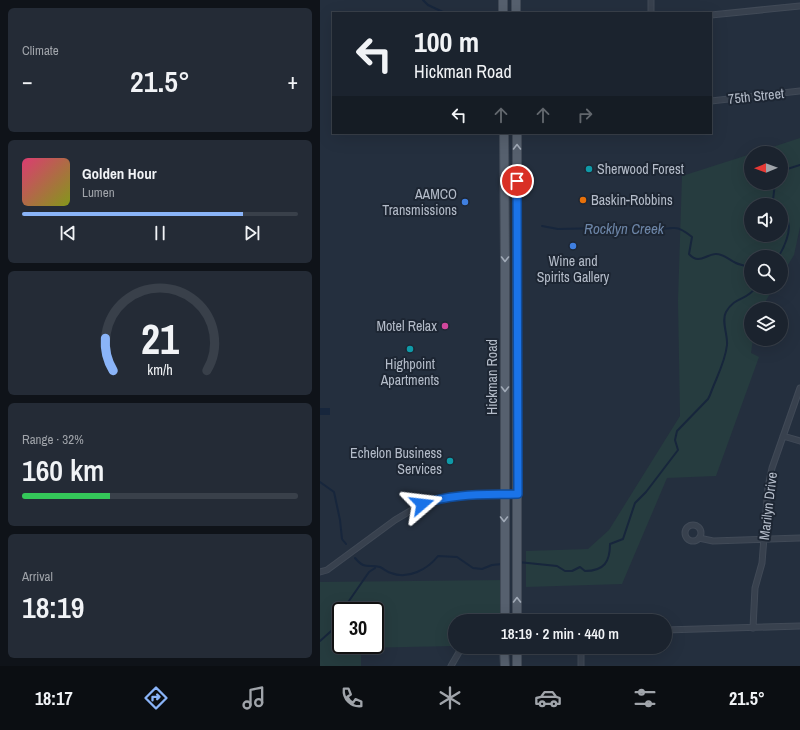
<!DOCTYPE html>
<html lang="en">
<head>
<meta charset="utf-8">
<style>
	:root { --surface:#1b232e; --page:#242b36; --text:#f1f3f6; --muted:#a0a4aa; --line:#39404a; --accent:#8ab4f8 }
	body { margin:0; font-family:"Archivo Narrow",sans-serif; background:var(--page); color:var(--text); height:100vh; display:flex; flex-direction:column; font-size:15px; white-space:nowrap }
	* { box-sizing:border-box; margin:0 }
	p { font-size:13px; color:var(--muted) }
	.icon { flex:none; width:22px; height:22px; fill:none; stroke:currentColor; stroke-width:2; stroke-linecap:round; stroke-linejoin:round }
	.map { position:relative; flex:1; overflow:hidden }
	.details { display:flex; flex-direction:column; gap:8px; padding:8px; background:#0f1319; width:320px }
	.details>* { flex:none }
	.guide { position:absolute; left:12px; top:12px; width:380px; height:122px; border-radius:0px; box-shadow:0 4px 16px #0002,0 0 0 1px var(--line); background:#1b232e; color:var(--text); overflow:hidden }
	.needle { width:26px; rotate:269deg }
	.tools { position:absolute; left:424px; top:146px; display:grid; gap:8px }
	.tools a { display:grid; place-items:center; width:44px; height:44px; border-radius:50%; background:var(--surface); box-shadow:0 4px 16px #0002,0 0 0 1px var(--line); font-size:20px }
	.speed { position:absolute; left:12px; top:602px; display:flex; gap:8px; font-size:20px; font-weight:700; text-align:center }
	.speed>* { display:grid; place-content:center; width:52px; height:52px; border-radius:50%; background:var(--surface); box-shadow:0 4px 16px #0002,0 0 0 1px var(--line); line-height:1 }
	.speed .limit { border:2px solid #111; border-radius:6px; background:#fff; color:#111 }
	.pin { position:absolute; display:grid; place-items:center; width:34px; height:34px; color:#fff; margin:-17px; border:2px solid #fff; border-radius:50%; box-shadow:0 1px 4px #0007 }
	.me { position:absolute; width:44px; margin:-22px; rotate:73deg; stroke-linejoin:round; filter:drop-shadow(0 0 3px #0008) }
	.turn { display:flex; align-items:center; gap:14px; height:84px; padding:0 16px; font-size:18px }
	.turn .icon { width:52px; height:52px; stroke-width:2.5 }
	.turn b { display:block; font-size:28px; line-height:34px }
	.lanes { display:flex; align-items:center; height:38px; padding:0 16px; background:#0003; justify-content:center; gap:20px; direction:ltr }
	.lanes .off { opacity:.35 }
	.big { font-size:30px; font-weight:600; line-height:1.1 }
	.details .widget { flex:1; display:flex; flex-direction:column; justify-content:center; gap:6px; min-width:0; padding:0 14px; border-radius:6px; background:var(--page) }
	.details .dial { align-items:center; gap:0 }
	.dial svg { height:104px; overflow:visible; fill:none; stroke:var(--line); stroke-width:7; stroke-linecap:round; text-anchor:middle }
	.dial text { fill:var(--text); stroke:none }
	.song { display:flex; align-items:center; gap:12px }
	.cover { width:48px; height:48px; border-radius:6px; background:linear-gradient(135deg,hsl(340 70% 55%),hsl(70 70% 35%)) }
	.played { height:4px; border-radius:2px; background:linear-gradient(90deg,var(--accent) 80%,var(--line) 80%) }
	.keys { display:flex; justify-content:space-around; direction:ltr }
	.heat { display:flex; justify-content:space-between; align-items:center; font-size:22px; direction:ltr }
	.charge { height:6px; border-radius:3px; background:linear-gradient(90deg,#34c759 32%,var(--line) 0) }
	.trip { position:absolute; left:128px; top:614px; width:224px; height:40px; border-radius:20px; background:var(--surface); box-shadow:0 4px 16px #0002,0 0 0 1px var(--line); font-weight:600; line-height:40px; text-align:center }
	.dock { display:flex; height:64px; justify-content:space-around; align-items:center; background:#0b0e12; color:var(--muted) }
	.dock .icon { width:28px; height:28px }
	.dock .active { color:var(--accent) }
	.dock b { font-size:18px; color:var(--text) }
	main { display:flex; flex:1; min-height:0 }
	.map>svg:first-child { display:block }
</style>
</head>
<body>
<main>
<section class="details">
<div class="widget"><p>Climate</p>
<div class="heat"><a>−</a><b class="big">21.5°</b><a>+</a></div>
</div>
<div class="widget">
<div class="song"><i class="cover"></i><div><b>Golden Hour</b><p>Lumen</p></div></div>
<div class="played"></div>
<div class="keys"><svg class="icon" aria-label="previous" viewBox="0 0 24 24"><path d="M18 5L8 12l10 7zM5 5v14"/></svg><svg class="icon" aria-label="pause" viewBox="0 0 24 24"><path d="M8 5v14M16 5v14"/></svg><svg class="icon" aria-label="next" viewBox="0 0 24 24"><path d="M6 5l10 7-10 7zM19 5v14"/></svg></div>
</div>
<div class="widget dial"><svg viewBox="0 0 100 80">
<path d="M14 69A42 42 0 1 1 86 69"/>
<path d="M14 69A42 42 0 0 1 8 44" stroke="#8ab4f8"/>
<text x="50" y="56" font-size="32" font-weight="700">21</text>
<text x="50" y="72" font-size="11">km/h</text>
</svg></div>
<div class="widget"><p>Range · 32%</p><b class="big">160 km</b><div class="charge"></div></div>
<div class="widget"><p>Arrival</p><b class="big">18:19</b></div>
</section>
<div class="map">
<svg width="480" height="666" viewBox="0 0 480 666">
	<rect width="100%" height="100%" fill="#242f3e"/>
	<path fill="#263c3f" fill-rule="evenodd" d="M480,138V227L474,255L461,276V257H431V287H454L441,309H431V339H433L431,353L439,357L396,476L347,478L302,584L206,587V551L268,549L289,530L360,416L358,301L362,176L431,154V183H461V153H434ZM431,205H461V235H431Z
		M185,580V616H170L162,621H135V642L133,646L41,648V666H0V582ZM21,611H55V645H21Z"/>
	<path fill="#17263c" d="M0,408H10V415H0Z"/>
	<g fill="none" stroke-linecap="round" stroke-linejoin="round">
		<path stroke="#17263c" stroke-width="2" d="M103,0L108,5L125,13
			M461,173L464,170L480,165
			M455,183L453,200L456,205
			M222,226L238,229L333,227C343,232 345,227 355,228C361,228 367,233 372,237L369,254C379,265 385,255 395,254C403,253 409,260 416,263C420,265 426,266 431,267
			M458,257C463,250 473,229 467,220C465,218 463,215 461,213
			M0,482L14,492L20,520L22,539L26,544
			M35,558C45,570 48,564 60,567C64,569 67,572 71,573C88,580 108,569 118,556L137,557L153,568L162,569L172,565L182,564
			M198,562L237,566L245,571H252L260,567L265,571C284,571 290,562 290,544L303,539L315,503L326,492L358,450L355,440L357,431L388,399L390,395C396,378 405,363 407,345C408,335 401,321 406,312C415,296 427,301 436,287
			M22,611L49,572L55,568
			M0,641L19,624L21,616"/>
		<g stroke="#414a57" stroke-width="7">
			<path id="street" d="M331,0V13
				M391,15L480,6
				M391,101L480,91
				M463,436L480,441
				M365 533a8 8 0 1 1 16 0a8 8 0 1 1-16 0Z
				M379,538L393,541L480,538
				M0,572L7,570L75,520L102,504L113,500L141,496L198,494
				M433,628L435,588L442,563L448,487L452,468L480,388
				M345,630L480,626
				M261,647V666
				M131,666L142,647"/>
		</g>
		<g stroke="#414a57" stroke-width="10">
			<path id="primary" d="M183,0V13
				M196,0V13
				M184,133L185,261V621
				M197,621V133
				M184,647L185,666
				M197,666V647"/>
		</g>
		<use href="#street" stroke="#38414e" stroke-width="5"/>
		<use href="#primary" stroke="#56606e" stroke-width="8"/>
	</g>
	<defs><path id="oneway-chevron" d="M-2-3.5L2.5 0L-2 3.5" fill="none" stroke-width="1.6" stroke-linecap="round" stroke-linejoin="round"/></defs>
	<g stroke="#a1aab7">
		<use href="#oneway-chevron" transform="translate(197 147) rotate(-90)"/>
		<use href="#oneway-chevron" transform="translate(185 259) rotate(90)"/>
		<use href="#oneway-chevron" transform="translate(185 389) rotate(90)"/>
		<use href="#oneway-chevron" transform="translate(184 519) rotate(90)"/>
		<use href="#oneway-chevron" transform="translate(197 600) rotate(-90)"/>
	</g>
	<g fill="none" stroke-linecap="round" stroke-linejoin="round">
		<g stroke="#114b97" stroke-width="10">
			<path id="route" d="M102,504C133,493 166,495 198,494L197,181"/>
		</g>
		<use href="#route" stroke="#1a73e8" stroke-width="7"/>
	</g>
	<g fill="#0f9aa8" stroke="#1d2633" stroke-width="1.5">
		<circle cx="269" cy="169" r="4"/>
		<circle cx="90" cy="349" r="4"/>
		<circle cx="130" cy="461" r="4"/>
	</g>
	<circle fill="#e8710a" stroke="#1d2633" stroke-width="1.5" cx="263" cy="200" r="4"/>
	<g fill="#3f7fe0" stroke="#1d2633" stroke-width="1.5">
		<circle cx="145" cy="202" r="4"/>
		<circle cx="253" cy="246" r="4"/>
	</g>
	<circle fill="#d1479c" stroke="#1d2633" stroke-width="1.5" cx="125" cy="326" r="4"/>
	<g text-anchor="middle" stroke-width="4" stroke-linejoin="round" paint-order="stroke">
		<g font-size="14" fill="#b4bcc9" stroke="#1d2633">
			<text transform="translate(436 96) rotate(-6)" y="5">75th Street</text>
			<text transform="translate(172 377) rotate(-90)" y="5">Hickman Road</text>
			<text transform="translate(448 506) rotate(-83)" y="5">Marilyn Drive</text>
		</g>
		<g font-size="14" fill="#b4bcc9" stroke="#1d2633" text-anchor="end">
			<text x="277" y="174" text-anchor="start">Sherwood Forest</text>
			<text x="137" y="199">AAMCO<tspan x="137" dy="16">Transmissions</tspan></text>
			<text x="271" y="205" text-anchor="start">Baskin-Robbins</text>
			<text x="253" y="266" text-anchor="middle">Wine and<tspan x="253" dy="16">Spirits Gallery</tspan></text>
			<text x="117" y="331">Motel Relax</text>
			<text x="90" y="369" text-anchor="middle">Highpoint<tspan x="90" dy="16">Apartments</tspan></text>
			<text x="122" y="458">Echelon Business<tspan x="122" dy="16">Services</tspan></text>
		</g>
		<g font-size="15" font-style="italic" fill="#6d86a8" stroke="#1d2633">
			<text x="304" y="234">Rocklyn Creek</text>
		</g>
	</g>
</svg>
<div class="tools">
<a><svg class="needle" viewBox="-14 -14 28 28"><path d="M0-13l5 13h-10z" fill="#e53935"/><path d="M0 13l5-13h-10z" fill="#a0a4aa"/></svg></a>
<a><svg class="icon" aria-label="sound" viewBox="0 0 24 24"><path d="M4 9h4l5-4v14l-5-4H4zM17 9q2 3 0 6"/></svg></a>
<a><svg class="icon" aria-label="search" viewBox="0 0 24 24"><circle cx="10" cy="10" r="6"/><path d="M15 15l6 6"/></svg></a>
<a><svg class="icon" aria-label="layers" viewBox="0 0 24 24"><path d="M12 4l9 5-9 5-9-5zM3 14l9 5 9-5"/></svg></a>
</div>
<div class="speed"><div class="limit">30</div></div>
<div class="pin" style="left:197px;top:181px;background:#d93025"><svg class="icon" aria-label="arrive" viewBox="0 0 24 24"><path d="M6 21V4h12l-3 4 3 4H6"/></svg></div>
<svg class="me" style="left:102px;top:504px" viewBox="-20 -20 40 40"><path d="M0-17L14 15 0 8-14 15z" fill="#1a73e8" stroke="#fff" stroke-width="4"/></svg>
<div class="trip">18:19 · 2 min · 440 m</div>
<div class="guide">
<div class="turn"><svg class="icon" aria-label="left" viewBox="0 0 24 24"><path d="M17 20v-9H6M10 6l-5 5 5 5"/></svg><div><b>100 m</b>Hickman Road</div></div>
<div class="lanes"><svg class="icon" aria-label="left" viewBox="0 0 24 24"><path d="M17 20v-9H6M10 6l-5 5 5 5"/></svg><svg class="icon off" aria-label="ahead" viewBox="0 0 24 24"><path d="M12 20V5M6 11l6-6 6 6"/></svg><svg class="icon off" aria-label="ahead" viewBox="0 0 24 24"><path d="M12 20V5M6 11l6-6 6 6"/></svg><svg class="icon off" aria-label="right" viewBox="0 0 24 24"><path d="M7 20v-9h11M14 6l5 5-5 5"/></svg></div>
</div>
</div>
</main>
<nav class="dock">
<b>18:17</b>
<svg class="icon active" aria-label="directions" viewBox="0 0 24 24"><path d="M12 3l9 9-9 9-9-9zM9 14v-3h6M13 9l2 2-2 2"/></svg>
<svg class="icon" aria-label="music" viewBox="0 0 24 24"><path d="M9 18V5l10-2v13"/><circle cx="6" cy="18" r="3"/><circle cx="16" cy="16" r="3"/></svg>
<svg class="icon" aria-label="phone" viewBox="0 0 24 24"><path d="M5 4h4l2 5-3 2q2 4 5 5l2-3 5 2v4C11 20 4 13 5 4z"/></svg>
<svg class="icon" aria-label="climate" viewBox="0 0 24 24"><path d="M12 3v18M4 7l16 10M4 17L20 7"/></svg>
<svg class="icon" aria-label="car" viewBox="0 0 24 24"><path d="M5 17H2v-5l4-1 3-4h7l3 4 3 1v5h-3M9 17h6M6 11h13"/><circle cx="7" cy="17" r="2"/><circle cx="17" cy="17" r="2"/></svg>
<svg class="icon" aria-label="filters" viewBox="0 0 24 24"><path d="M4 7h16M4 17h16"/><circle cx="9" cy="7" r="2"/><circle cx="15" cy="17" r="2"/></svg>
<b>21.5°</b>
</nav>
</body>
</html>
